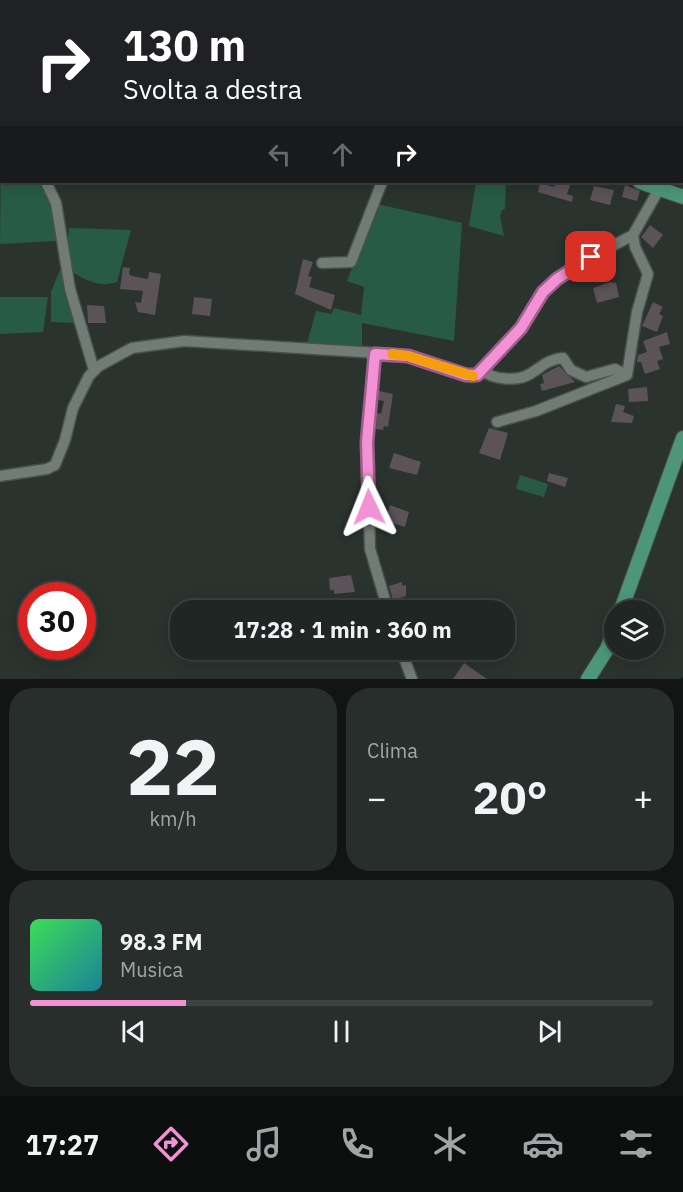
<!DOCTYPE html>
<html lang="it">
<head>
<meta charset="utf-8">
<style>
	:root { --surface:#202623; --page:#282e2b; --text:#f1f3f6; --muted:#a2a5a6; --line:#3d4341; --accent:#f391d5 }
	body { margin:0; font-family:"IBM Plex Sans",sans-serif; background:var(--page); color:var(--text); height:100vh; display:flex; flex-direction:column; font-size:22px; white-space:nowrap }
	* { box-sizing:border-box; margin:0 }
	p { font-size:20px; color:var(--muted) }
	.icon { flex:none; width:33px; height:33px; fill:none; stroke:currentColor; stroke-width:2; stroke-linecap:round; stroke-linejoin:round }
	.map { position:relative; height:679px; overflow:hidden }
	.details { display:flex; flex-direction:column; gap:9px; padding:9px; background:#121513; flex:1 }
	.details>* { flex:none }
	.hud { position:absolute; left:0px; top:0px; width:684px; height:183px; box-shadow:0 3px 15px #0003,0 0 0 2px var(--line); background:#202124; color:#fff; overflow:hidden }
	.fabs { position:absolute; left:604px; top:600px; display:grid; gap:12px }
	.fabs a { display:grid; place-items:center; width:60px; height:60px; border-radius:50%; background:var(--surface); box-shadow:0 3px 15px #0003,0 0 0 2px var(--line); font-size:30px }
	.speed { position:absolute; left:18px; top:582px; display:flex; gap:12px; font-size:30px; font-weight:700; text-align:center }
	.speed>* { display:grid; place-content:center; width:78px; height:78px; border-radius:50%; background:var(--surface); box-shadow:0 3px 15px #0003,0 0 0 2px var(--line); line-height:1 }
	.speed .limit { border:9px solid #d22; background:#fff; color:#111 }
	.pin { position:absolute; display:grid; place-items:center; width:51px; height:51px; color:#fff; margin:-26px; border-radius:12px; box-shadow:0 3px 9px #0006 }
	.me { position:absolute; width:66px; margin:-33px; rotate:358deg; stroke-linejoin:round; filter:drop-shadow(0 0 4px #0008) }
	.turn { display:flex; align-items:center; gap:21px; height:126px; padding:0 24px; font-size:27px }
	.turn .icon { width:78px; height:78px; stroke-width:2.5 }
	.turn b { display:block; font-size:42px; line-height:51px }
	.lanes { display:flex; align-items:center; height:57px; padding:0 24px; background:#0003; justify-content:center; gap:30px; direction:ltr }
	.lanes .off { opacity:.35 }
	.big { font-size:45px; font-weight:800; line-height:1.1 }
	.details .tile { flex:1; display:flex; flex-direction:column; justify-content:center; gap:9px; min-width:0; padding:0 21px; border-radius:24px; background:var(--page) }
	.details .dial { align-items:center; gap:0 }
	.dial b { font-size:78px; line-height:1 }
	.song { display:flex; align-items:center; gap:18px }
	.cover { width:72px; height:72px; border-radius:9px; background:linear-gradient(135deg,hsl(130 70% 55%),hsl(190 70% 35%)) }
	.played { height:6px; border-radius:3px; background:linear-gradient(90deg,var(--accent) 25%,var(--line) 25%) }
	.keys { display:flex; justify-content:space-around; direction:ltr }
	.heat { display:flex; justify-content:space-between; align-items:center; font-size:33px; direction:ltr }
	.details .tiles { flex:1; display:grid; gap:9px; grid-template-columns:1fr 1fr }
	.tile:last-child { grid-column:span 2 }
	.trip { position:absolute; left:170px; top:600px; width:345px; height:60px; border-radius:24px; background:var(--surface); box-shadow:0 3px 15px #0003,0 0 0 2px var(--line); font-weight:800; line-height:60px; text-align:center }
	.menu { display:flex; height:96px; justify-content:space-around; align-items:center; background:#0d0f0e; color:var(--muted) }
	.menu .icon { width:42px; height:42px }
	.menu .selected { color:var(--accent) }
	.menu b { font-size:27px; color:var(--text) }
	.map>svg:first-child { display:block }
</style>
</head>
<body>
<div class="map">
<svg width="683" height="679" viewBox="0 0 683 679">
	<rect width="100%" height="100%" fill="#2b332f"/>
	<path fill="#275b45" d="M1,149L2,182H37L39,185L43,182L52,201L59,238L56,241L0,244Z
		M476,182H506L505,209L502,210L500,216L504,236L469,226Z
		M377,204L462,223L454,341L362,323V351L306,347L316,311L331,314L334,308L361,315L364,287L347,281Z
		M69,228L131,230L117,282C107,285 100,285 90,281C60,271 67,254 69,228Z
		M60,270L64,273L77,323L51,322V292Z
		M0,297H48L43,332L0,334Z
		M520,475L548,484L544,497L516,489Z"/>
	<g fill="none" stroke-linecap="round" stroke-linejoin="round">
		<path stroke="#002517" stroke-width="2" d="M140,0H141
			M583,2V0
			M682,679L683,678"/>
	</g>
	<path fill="#5b5358" d="M556,182H571L567,194L573,196L572,202L538,192L540,183L554,187Z
		M625,185L640,191L637,201L622,197Z
		M594,186L614,190L610,205L590,200Z
		M650,225L663,235L653,248L641,237Z
		M303,259L313,262L308,276L312,277L309,287L335,295L331,310L295,294Z
		M123,267L130,268L129,274L132,276L148,279L149,272L161,274L155,315L138,312L135,302L141,303L143,291L120,289Z
		M610,282L616,283L619,297L597,303L593,288Z
		M194,297L212,299L210,316L192,314Z
		M653,302L663,307L659,314L663,316L657,332L642,326Z
		M87,305L104,306L106,323H88Z
		M667,332L670,344L659,347L663,359L657,361L660,369L645,374L641,362H637L638,355L647,352L643,341Z
		M559,366L575,382L542,391L540,384L544,383L542,375Z
		M647,387L648,401L629,402L628,389Z
		M379,391L393,394L388,427L384,426L383,430L376,429L377,413L381,414L384,401L378,400Z
		M616,404L625,406L623,412L634,416L632,423L611,422Z
		M489,428L508,433L500,460L479,453Z
		M394,453L421,462L417,475L389,468Z
		M549,473L568,478L565,487L547,481Z
		M390,505L409,512L405,527L385,521Z
		M351,575L355,592L334,594V590H330L329,578Z
		M402,582V586L406,585V596L393,600L389,586Z
		M464,663L487,679H453Z"/>
	<g fill="none" stroke-linecap="round" stroke-linejoin="round">
		<g stroke="#48504c" stroke-width="13">
			<path id="minor" d="M682,145L683,144
				M46,182L56,203L70,289L94,370
				M322,263L351,262L382,182
				M375,354L367,442L370,549L388,610
				M482,370C492,380 517,381 528,375C541,368 547,359 563,358L571,370L586,377L615,369L627,375
				M497,422L536,411L627,375L637,312L648,274L635,247L633,235L663,182
				M0,476L47,469L55,465L65,440L73,408L89,376L99,366L132,348L184,341L394,354L408,356L472,377L482,370L521,328L543,292L557,279L573,267L633,235
				M401,650L412,679"/>
		</g>
		<g stroke="#48504c" stroke-width="16">
			<path id="major" d="M464,0L465,2
				M640,182L683,197
				M621,610L683,438
				M588,679L607,649L615,629"/>
		</g>
		<use href="#minor" stroke="#727c77" stroke-width="10"/>
		<use href="#major" stroke="#4d9679" stroke-width="14"/>
	</g>
	<g fill="none" stroke-linecap="round" stroke-linejoin="round">
		<g stroke="#9e5e8a" stroke-width="15">
			<path id="route" d="M369,507L367,442L375,354L408,356L466,375H477L521,328L543,292L557,279L591,257"/>
		</g>
		<use href="#route" stroke="#f391d5" stroke-width="10"/>
		<path stroke="#f59e0b" stroke-width="10" d="M392,354L408,356L473,376"/>
	</g>
</svg>
<div class="fabs">
<a><svg class="icon" aria-label="layers" viewBox="0 0 24 24"><path d="M12 4l9 5-9 5-9-5zM3 14l9 5 9-5"/></svg></a>
</div>
<div class="speed"><div class="limit">30</div></div>
<div class="pin" style="left:591px;top:257px;background:#d93025"><svg class="icon" aria-label="arrive" viewBox="0 0 24 24"><path d="M6 21V4h12l-3 4 3 4H6"/></svg></div>
<svg class="me" style="left:369px;top:507px" viewBox="-20 -20 40 40"><path d="M0-17L14 15 0 8-14 15z" fill="#f391d5" stroke="#fff" stroke-width="4"/></svg>
<div class="trip">17:28 · 1 min · 360 m</div>
<div class="hud">
<div class="turn"><svg class="icon" aria-label="right" viewBox="0 0 24 24"><path d="M7 20v-9h11M14 6l5 5-5 5"/></svg><div><b>130 m</b>Svolta a destra</div></div>
<div class="lanes"><svg class="icon off" aria-label="left" viewBox="0 0 24 24"><path d="M17 20v-9H6M10 6l-5 5 5 5"/></svg><svg class="icon off" aria-label="ahead" viewBox="0 0 24 24"><path d="M12 20V5M6 11l6-6 6 6"/></svg><svg class="icon" aria-label="right" viewBox="0 0 24 24"><path d="M7 20v-9h11M14 6l5 5-5 5"/></svg></div>
</div>
</div>
<section class="details">
<div class="tiles">
<div class="tile dial"><b>22</b><p>km/h</p></div>
<div class="tile"><p>Clima</p>
<div class="heat"><a>−</a><b class="big">20°</b><a>+</a></div>
</div>
<div class="tile">
<div class="song"><i class="cover"></i><div><b>98.3 FM</b><p>Musica</p></div></div>
<div class="played"></div>
<div class="keys"><svg class="icon" aria-label="previous" viewBox="0 0 24 24"><path d="M18 5L8 12l10 7zM5 5v14"/></svg><svg class="icon" aria-label="pause" viewBox="0 0 24 24"><path d="M8 5v14M16 5v14"/></svg><svg class="icon" aria-label="next" viewBox="0 0 24 24"><path d="M6 5l10 7-10 7zM19 5v14"/></svg></div>
</div>
</div>
</section>
<nav class="menu">
<b>17:27</b>
<svg class="icon selected" aria-label="directions" viewBox="0 0 24 24"><path d="M12 3l9 9-9 9-9-9zM9 14v-3h6M13 9l2 2-2 2"/></svg>
<svg class="icon" aria-label="music" viewBox="0 0 24 24"><path d="M9 18V5l10-2v13"/><circle cx="6" cy="18" r="3"/><circle cx="16" cy="16" r="3"/></svg>
<svg class="icon" aria-label="phone" viewBox="0 0 24 24"><path d="M5 4h4l2 5-3 2q2 4 5 5l2-3 5 2v4C11 20 4 13 5 4z"/></svg>
<svg class="icon" aria-label="climate" viewBox="0 0 24 24"><path d="M12 3v18M4 7l16 10M4 17L20 7"/></svg>
<svg class="icon" aria-label="car" viewBox="0 0 24 24"><path d="M5 17H2v-5l4-1 3-4h7l3 4 3 1v5h-3M9 17h6M6 11h13"/><circle cx="7" cy="17" r="2"/><circle cx="17" cy="17" r="2"/></svg>
<svg class="icon" aria-label="filters" viewBox="0 0 24 24"><path d="M4 7h16M4 17h16"/><circle cx="9" cy="7" r="2"/><circle cx="15" cy="17" r="2"/></svg>
</nav>
</body>
</html>
